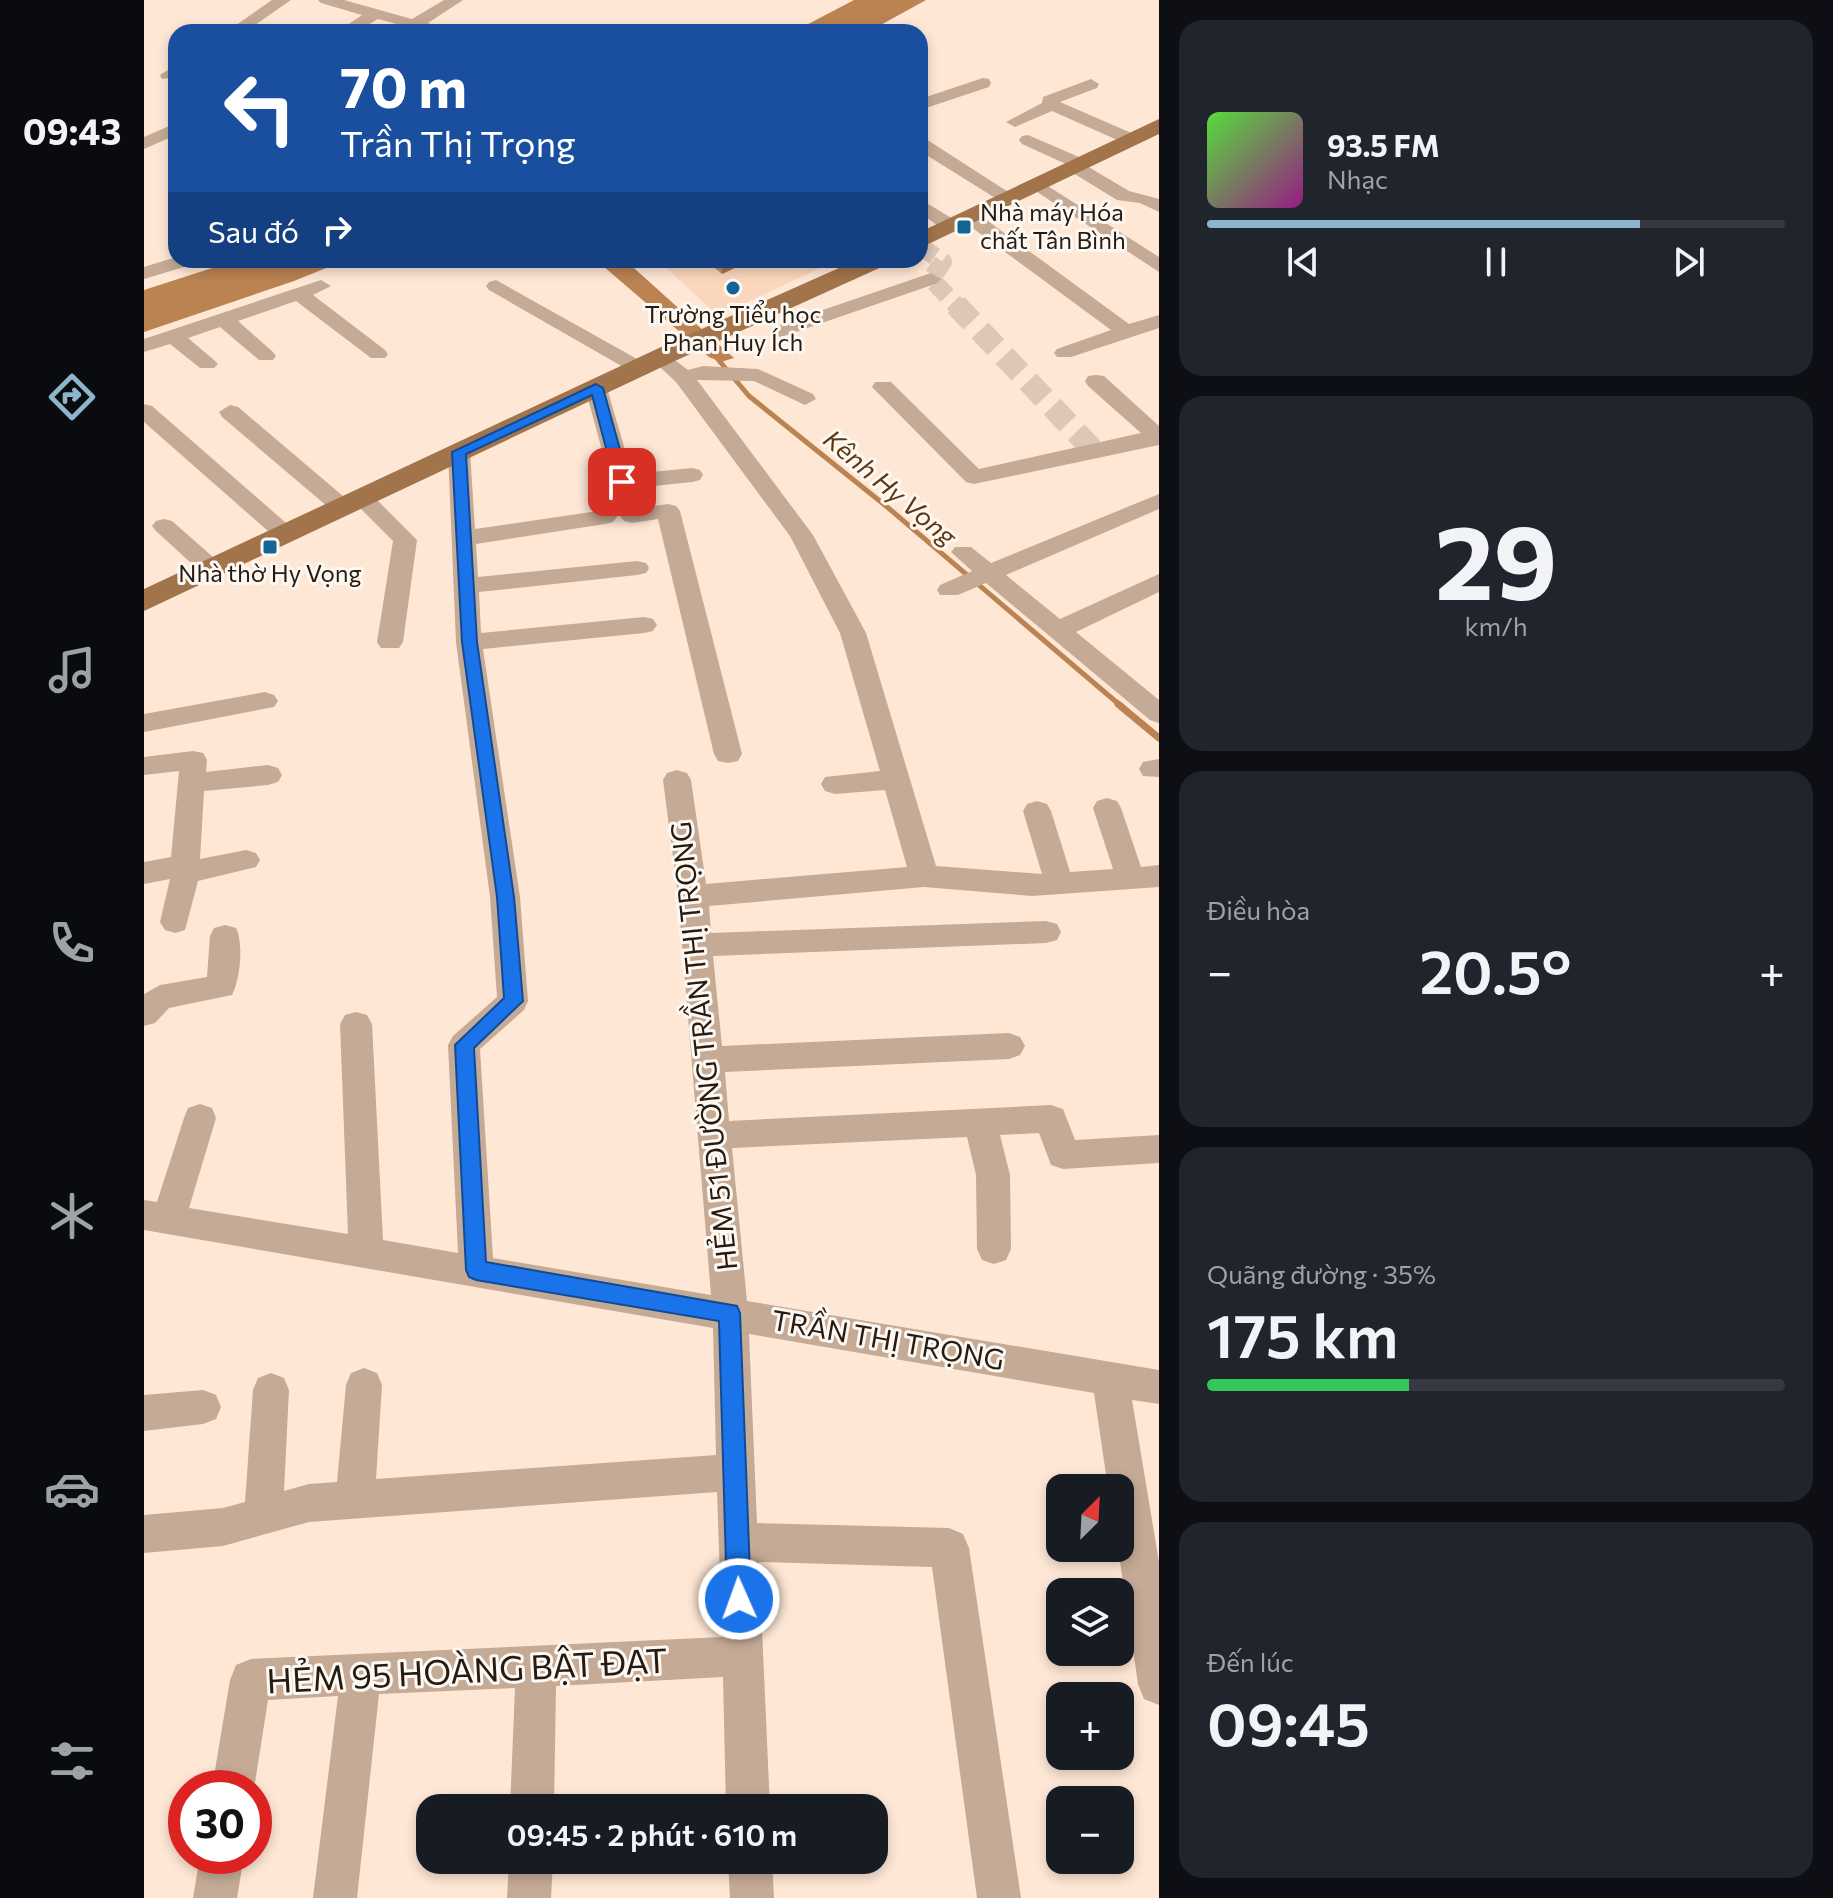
<!DOCTYPE html>
<html lang="vi">
<head>
<meta charset="utf-8">
<style>
	:root { --surface:#171b24; --page:#20242c; --text:#f1f3f6; --muted:#9ea1a6; --line:#363941; --accent:#8cb4cb }
	body { margin:0; font-family:Commissioner,sans-serif; background:var(--page); color:var(--text); height:100vh; display:flex; flex-direction:column; font-size:30px; white-space:nowrap }
	* { box-sizing:border-box; margin:0 }
	p { font-size:26px; color:var(--muted) }
	.icon { flex:none; width:44px; height:44px; fill:none; stroke:currentColor; stroke-width:2; stroke-linecap:round; stroke-linejoin:round }
	.map { position:relative; flex:1; overflow:hidden }
	.sheet { display:flex; flex-direction:column; gap:20px; padding:20px; background:#0d0f14; width:674px }
	.sheet>* { flex:none }
	.guide { position:absolute; left:24px; top:24px; width:760px; height:244px; border-radius:24px; box-shadow:0 4px 12px #0003; background:#1a4fa0; color:#fff; overflow:hidden }
	.needle { width:52px; rotate:24deg }
	.tools { position:absolute; left:902px; top:1474px; display:grid; gap:16px }
	.tools a { display:grid; place-items:center; width:88px; height:88px; border-radius:16px; background:var(--surface); box-shadow:0 4px 12px #0003; font-size:40px }
	.speed { position:absolute; left:24px; top:1770px; display:flex; gap:16px; font-size:40px; font-weight:700; text-align:center }
	.speed>* { display:grid; place-content:center; width:104px; height:104px; border-radius:50%; background:var(--surface); box-shadow:0 4px 12px #0003; line-height:1 }
	.speed .limit { border:12px solid #d22; background:#fff; color:#111 }
	.pin { position:absolute; display:grid; place-items:center; width:68px; height:68px; color:#fff; margin:-34px; border-radius:16px; box-shadow:0 4px 12px #0006 }
	.me { position:absolute; width:88px; margin:-44px; rotate:358deg; stroke-linejoin:round; filter:drop-shadow(0 0 6px #0008) }
	.turn { display:flex; align-items:center; gap:28px; height:168px; padding:0 40px; font-size:36px }
	.turn .icon { width:104px; height:104px; stroke-width:2.5 }
	.turn b { display:block; font-size:56px; line-height:68px }
	.then { display:flex; align-items:center; height:76px; padding:0 40px; background:#0003; gap:16px; font-size:30px }
	.big { font-size:60px; font-weight:600; line-height:1.1 }
	.sheet .widget { flex:1; display:flex; flex-direction:column; justify-content:center; gap:12px; min-width:0; padding:0 28px; border-radius:24px; background:var(--page) }
	.sheet .dial { align-items:center; gap:0 }
	.dial b { font-size:104px; line-height:1 }
	.song { display:flex; align-items:center; gap:24px }
	.cover { width:96px; height:96px; border-radius:12px; background:linear-gradient(135deg,hsl(110 70% 55%),hsl(310 70% 35%)) }
	.played { height:8px; border-radius:4px; background:linear-gradient(90deg,var(--accent) 75%,var(--line) 75%) }
	.keys { display:flex; justify-content:space-around; direction:ltr }
	.heat { display:flex; justify-content:space-between; align-items:center; font-size:44px; direction:ltr }
	.charge { height:12px; border-radius:6px; background:linear-gradient(90deg,#34c759 35%,var(--line) 0) }
	.trip { position:absolute; left:272px; top:1794px; width:472px; height:80px; border-radius:24px; background:var(--surface); box-shadow:0 4px 12px #0003; font-weight:600; line-height:80px; text-align:center }
	main { display:flex; flex:1; min-height:0 }
	.dock { display:flex; flex-direction:column; width:144px; justify-content:space-around; align-items:center; background:#090b0e; color:var(--muted) }
	.dock .icon { width:56px; height:56px }
	.dock .selected { color:var(--accent) }
	.dock b { font-size:36px; color:var(--text) }
	.map>svg:first-child { display:block }
</style>
</head>
<body>
<main>
<nav class="dock">
<b>09:43</b>
<svg class="icon selected" aria-label="directions" viewBox="0 0 24 24"><path d="M12 3l9 9-9 9-9-9zM9 14v-3h6M13 9l2 2-2 2"/></svg>
<svg class="icon" aria-label="music" viewBox="0 0 24 24"><path d="M9 18V5l10-2v13"/><circle cx="6" cy="18" r="3"/><circle cx="16" cy="16" r="3"/></svg>
<svg class="icon" aria-label="phone" viewBox="0 0 24 24"><path d="M5 4h4l2 5-3 2q2 4 5 5l2-3 5 2v4C11 20 4 13 5 4z"/></svg>
<svg class="icon" aria-label="climate" viewBox="0 0 24 24"><path d="M12 3v18M4 7l16 10M4 17L20 7"/></svg>
<svg class="icon" aria-label="car" viewBox="0 0 24 24"><path d="M5 17H2v-5l4-1 3-4h7l3 4 3 1v5h-3M9 17h6M6 11h13"/><circle cx="7" cy="17" r="2"/><circle cx="17" cy="17" r="2"/></svg>
<svg class="icon" aria-label="filters" viewBox="0 0 24 24"><path d="M4 7h16M4 17h16"/><circle cx="9" cy="7" r="2"/><circle cx="15" cy="17" r="2"/></svg>
</nav>
<div class="map">
<svg width="1015" height="1898" viewBox="0 0 1015 1898">
	<rect width="100%" height="100%" fill="#fee7d5"/>
	<path fill="#fad7bc" d="M514,260H693L574,316Z"/>
	<path fill="#bb8352" d="M710,0H782L724,32H649Z
		M93,260H202L150,281L0,332V290Z
		M452,260H481L590,358L577,362L565,357Z"/>
	<g fill="none" stroke-linecap="round" stroke-linejoin="round">
		<path stroke="#bb8352" stroke-width="5" d="M572,357L605,396L742,506L977,706"/>
		<path stroke="#bb8352" stroke-width="7" d="M974,704L1015,738"/>
		<path stroke="#ddc8b8" stroke-width="18" stroke-dasharray="18 9" stroke-linecap="butt" d="M776,246L799,262L787,279L814,307"/>
		<path stroke="#ddc8b8" stroke-width="23" stroke-dasharray="23 12" stroke-linecap="butt" d="M812,305L949,450"/>
		<path fill="#c5ab96" fill-rule="evenodd" d="M128,0H147L101,32H82Z
			M174,0H200L268,19L300,0H319L284,23L308,32H282L234,19L212,32H193L218,15L177,3Z
			M32,65V77L18,79L16,75Z
			M839,78L845,79L847,83L845,87L776,110V99Z
			M947,79L955,84L953,88L916,102L992,135L995,139L992,143H980L908,111L871,127L862,122L898,103L899,97Z
			M32,123V135L0,149V137Z
			M884,135L942,160L943,166L985,191L1015,199V212L996,203L973,200L924,170L922,164L878,144L875,140L878,136Z
			M776,138L782,139L872,197L863,203L856,201L776,151Z
			M893,179L1015,257V272L887,188L884,184L887,180Z
			M776,199L814,222L816,226L814,230H800L776,213Z
			M826,211L833,213L985,324L1015,315V328L927,357H913L910,353L913,349L967,330L819,221L817,217L819,213Z
			M32,257V260H53L50,264L0,279V267Z
			M787,273L797,279L794,283L643,335L636,337L626,331L629,327Z
			M177,280L187,286L169,295L241,350L244,354L241,358H227L152,301L94,321L129,352L132,356L129,360H115L76,327L44,338L70,360L74,364L70,368H56L26,344L0,352V339Z
			M352,280L502,364L506,368L502,372H488L345,290L342,286L345,282Z
			M516,352L523,354L544,370L559,366L614,369L669,394L672,399L661,405L610,381L553,380L669,535L722,633L792,866L898,874L879,811L883,804L893,801L903,804L907,811L926,872L969,869L949,808L953,801L963,798L973,801L977,808L997,867L1015,865V887L888,896L780,887L565,906L567,933L902,921L913,924L917,932L913,940L902,943L569,956L578,1046L865,1033L876,1037L881,1046L876,1055L865,1059L581,1072L585,1121L907,1105L919,1109L931,1140L1015,1135V1163L919,1169L907,1165L895,1133L856,1135L866,1175L867,1249L862,1260L850,1264L838,1260L833,1249L832,1175L823,1137L588,1148L603,1301L1015,1370V1404L988,1400L1015,1562V1705L1000,1699L994,1684L974,1548H976V1488H964L950,1393L605,1334L613,1523L805,1528L819,1534L825,1548L877,1898H833L788,1567L615,1562L626,1808H582L579,1677L412,1686L410,1808H366L371,1688L235,1694L213,1898H169L194,1696L124,1700L110,1789L68,1788L86,1680L92,1665L107,1659L578,1637L573,1492L165,1522L79,1546L0,1553V1515L79,1508L101,1502L109,1390L114,1378L127,1373L140,1378L145,1390L140,1491L165,1484L193,1482L202,1385L207,1373L220,1368L233,1373L238,1385L232,1479L572,1455L569,1328L0,1230V1200L13,1202L40,1118L44,1108L56,1104L68,1108L72,1118L45,1208L204,1234L196,1024L201,1015L212,1012L223,1015L228,1024L239,1240L314,1253L304,1045L309,1036L353,997L346,897L312,642L304,452L315,445L326,452L331,529L461,510L469,512L473,517L469,522L461,524L332,544L334,577L493,561L502,563L505,568L502,573L493,575L335,592L337,633L500,617L509,619L513,625L509,631L500,633L339,649L376,897L384,1001L380,1010L336,1049L349,1258L567,1295L534,896L519,780L523,773L533,770L543,773L547,780L562,884L763,867L741,790L691,794L681,791L677,784L681,777L736,771L696,633L646,536L532,382L506,358Z
			M952,375L960,376L1015,426V445L830,484L822,482L728,387L731,382H747L835,469L997,433L944,386L941,381L944,376Z
			M452,382L463,388L488,474L548,468L556,470L559,475L556,480L548,482L491,488L497,508L524,504L532,506L536,511L598,754L594,761L584,763L574,761L570,754L514,519L488,523L480,521L476,516L441,388Z
			M0,404L8,406L149,529L153,534L149,539H133L0,422Z
			M86,405L94,407L206,502L210,507L206,512H190L78,417L75,412Z
			M218,491L226,493L273,540L259,642L255,648H237L233,642L249,541L206,498L210,493Z
			M1015,494V509L862,575L916,619L1015,574V592L932,632L1015,700V723L1006,720L842,583L814,595H796L793,590L796,585L828,571L807,552L811,547H827L847,563Z
			M20,519L28,521L77,564L80,569L77,574H59L12,531L8,526L12,521Z
			M121,692L130,695L134,701L130,707L0,732V714Z
			M49,751L59,753L63,760L62,772L124,765L134,768L138,775L134,782L124,785L60,791L56,859L102,850L112,853L116,860L112,867L54,881L41,930L31,933L21,930L16,922L26,879L0,884V862L27,857L35,771L0,775V757Z
			M1015,759V777L999,776L995,769L999,762Z
			M81,925L92,928C100,944 96,980 88,995L25,1008L11,1023L0,1026V994L16,985L63,977L66,936L70,928Z
			M59,1390L72,1395L77,1407L72,1419L59,1424L0,1431V1395Z
			M56,1856H100L93,1898H49Z
			M365,1860H409L407,1898H363Z
			M584,1860H628L630,1898H586Z"/>
		<path fill="#a2744b" fill-rule="evenodd" d="M1015,119V134L776,248V232Z
			M713,260H745L742,265L533,360L0,611V589L515,348Z"/>
	</g>
	<path fill="#c39166" d="M561,260H607L578,274Z"/>
	<path fill="#9f7653" d="M578,260H607L578,274Z"/>
	<path fill="#1a73e8" stroke="#114b97" stroke-width="2" d="M452,384L459,388L485,482L483,485L471,482L448,395L322,454L333,642L370,897L379,1001L330,1048L342,1262L593,1306L596,1313L607,1599L604,1608L595,1612L586,1608L583,1599L575,1321L332,1280L325,1277L322,1270L311,1045L360,998L353,897L318,642L308,452Z"/>
	<g fill="#116697" stroke="#fef8f3" stroke-width="3">
		<rect x="812" y="219" width="16" height="16" rx="4"/>
		<circle cx="589" cy="288" r="8"/>
		<rect x="118" y="539" width="16" height="16" rx="4"/>
	</g>
	<g text-anchor="middle" stroke-width="6" stroke-linejoin="round" paint-order="stroke">
		<g font-size="24" fill="#251b13" stroke="#fef8f3">
			<text x="836" y="221" text-anchor="start">Nhà máy Hóa<tspan x="836" dy="28">chất Tân Bình</tspan></text>
			<text x="589" y="323">Trường Tiểu học<tspan x="589" dy="28">Phan Huy Ích</tspan></text>
			<text x="126" y="582">Nhà thờ Hy Vọng</text>
		</g>
		<g font-size="26" font-style="italic" fill="#5d3710" stroke="#fef8f3">
			<text transform="translate(746 488) rotate(40)" y="9">Kênh Hy Vọng</text>
		</g>
		<g font-size="28" fill="#251b13" stroke="#fef8f3">
			<text transform="translate(560 1046) rotate(-96)" y="10">HẺM 51 ĐƯỜNG TRẦN THỊ TRỌNG</text>
			<text transform="translate(744 1340) rotate(10)" y="10">TRẦN THỊ TRỌNG</text>
		</g>
		<g font-size="34" fill="#251b13" stroke="#fef8f3">
			<text transform="translate(323 1671) rotate(-3)" y="12">HẺM 95 HOÀNG BẬT ĐẠT</text>
		</g>
	</g>
</svg>
<div class="tools">
<a><svg class="needle" viewBox="-14 -14 28 28"><path d="M0-13l5 13h-10z" fill="#e53935"/><path d="M0 13l5-13h-10z" fill="#9ea1a6"/></svg></a>
<a><svg class="icon" aria-label="layers" viewBox="0 0 24 24"><path d="M12 4l9 5-9 5-9-5zM3 14l9 5 9-5"/></svg></a>
<a>+</a>
<a>−</a>
</div>
<div class="speed"><div class="limit">30</div></div>
<div class="pin" style="left:478px;top:482px;background:#d93025"><svg class="icon" aria-label="arrive" viewBox="0 0 24 24"><path d="M6 21V4h12l-3 4 3 4H6"/></svg></div>
<svg class="me" style="left:595px;top:1599px" viewBox="-20 -20 40 40"><circle r="17" fill="#1a73e8" stroke="#fff" stroke-width="3"/><path d="M0-11L8 9 0 5-8 9z" fill="#fff"/></svg>
<div class="trip">09:45 · 2 phút · 610 m</div>
<div class="guide">
<div class="turn"><svg class="icon" aria-label="left" viewBox="0 0 24 24"><path d="M17 20v-9H6M10 6l-5 5 5 5"/></svg><div><b>70 m</b>Trần Thị Trọng</div></div>
<div class="then">Sau đó<svg class="icon" aria-label="right" viewBox="0 0 24 24"><path d="M7 20v-9h11M14 6l5 5-5 5"/></svg></div>
</div>
</div>
<section class="sheet">
<div class="widget">
<div class="song"><i class="cover"></i><div><b>93.5 FM</b><p>Nhạc</p></div></div>
<div class="played"></div>
<div class="keys"><svg class="icon" aria-label="previous" viewBox="0 0 24 24"><path d="M18 5L8 12l10 7zM5 5v14"/></svg><svg class="icon" aria-label="pause" viewBox="0 0 24 24"><path d="M8 5v14M16 5v14"/></svg><svg class="icon" aria-label="next" viewBox="0 0 24 24"><path d="M6 5l10 7-10 7zM19 5v14"/></svg></div>
</div>
<div class="widget dial"><b>29</b><p>km/h</p></div>
<div class="widget"><p>Điều hòa</p>
<div class="heat"><a>−</a><b class="big">20.5°</b><a>+</a></div>
</div>
<div class="widget"><p>Quãng đường · 35%</p><b class="big">175 km</b><div class="charge"></div></div>
<div class="widget"><p>Đến lúc</p><b class="big">09:45</b></div>
</section>
</main>
</body>
</html>
